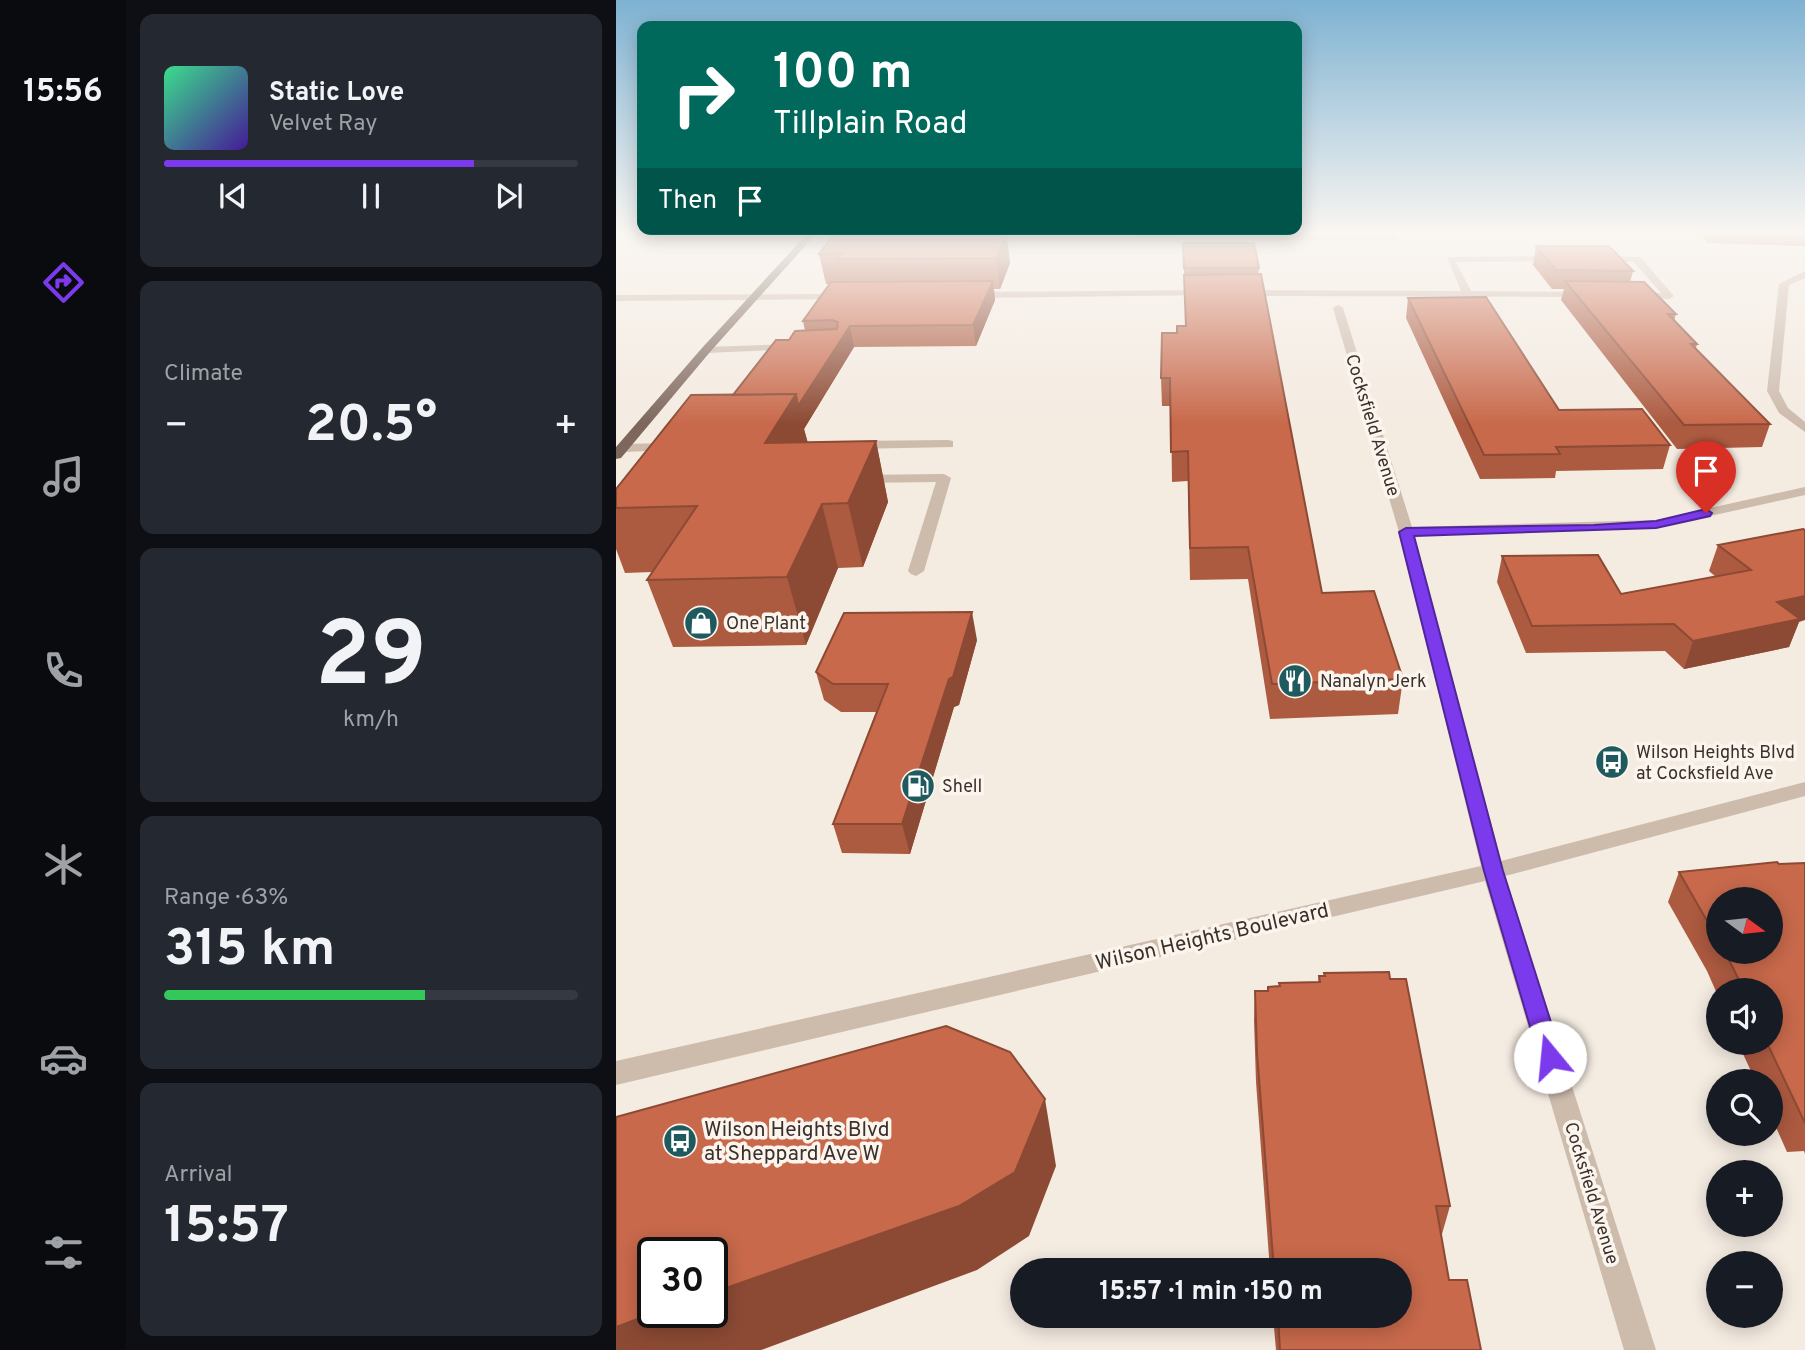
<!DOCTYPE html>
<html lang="en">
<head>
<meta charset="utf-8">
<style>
	:root { --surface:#171b24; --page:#242831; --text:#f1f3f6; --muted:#9ea1a6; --line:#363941; --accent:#7c3aed }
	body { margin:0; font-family:Overpass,sans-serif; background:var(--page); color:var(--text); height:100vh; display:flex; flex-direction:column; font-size:26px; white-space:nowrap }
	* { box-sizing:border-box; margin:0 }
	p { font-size:23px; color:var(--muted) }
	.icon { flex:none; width:38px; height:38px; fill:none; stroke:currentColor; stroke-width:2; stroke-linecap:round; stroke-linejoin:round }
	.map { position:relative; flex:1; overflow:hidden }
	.details { display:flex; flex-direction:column; gap:14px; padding:14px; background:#0d0f14; width:490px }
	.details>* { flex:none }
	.banner { position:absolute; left:21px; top:21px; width:665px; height:214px; border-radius:14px; box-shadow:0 4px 18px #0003; background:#00695c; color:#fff; overflow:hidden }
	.needle { width:46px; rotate:105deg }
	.buttons { position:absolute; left:1090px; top:887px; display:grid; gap:14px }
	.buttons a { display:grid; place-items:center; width:77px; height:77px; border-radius:50%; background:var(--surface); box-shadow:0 4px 18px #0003; font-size:35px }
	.speed { position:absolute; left:21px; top:1237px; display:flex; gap:14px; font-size:35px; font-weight:700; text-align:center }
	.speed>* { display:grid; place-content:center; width:91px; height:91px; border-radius:50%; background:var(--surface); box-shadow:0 4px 18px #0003; line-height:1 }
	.speed .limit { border:4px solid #111; border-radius:10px; background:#fff; color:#111 }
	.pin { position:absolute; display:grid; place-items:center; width:60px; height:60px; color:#fff; margin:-72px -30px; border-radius:50% 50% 50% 0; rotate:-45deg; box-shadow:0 0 7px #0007 }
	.pin .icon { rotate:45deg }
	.me { position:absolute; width:77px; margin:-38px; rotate:343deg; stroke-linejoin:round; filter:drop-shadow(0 0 5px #0008) }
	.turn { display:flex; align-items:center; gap:24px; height:147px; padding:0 21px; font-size:32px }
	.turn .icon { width:91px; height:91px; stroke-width:2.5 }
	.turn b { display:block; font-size:49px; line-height:60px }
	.then { display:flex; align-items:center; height:66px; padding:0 21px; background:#0003; gap:14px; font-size:26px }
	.big { font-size:52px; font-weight:700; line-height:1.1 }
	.details .widget { flex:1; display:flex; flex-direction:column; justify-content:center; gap:10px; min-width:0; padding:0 24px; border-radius:14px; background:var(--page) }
	.details .dial { align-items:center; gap:0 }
	.dial b { font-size:91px; line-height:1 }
	.song { display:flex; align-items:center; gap:21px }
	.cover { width:84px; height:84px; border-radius:10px; background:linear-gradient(135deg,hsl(150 70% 55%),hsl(260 70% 35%)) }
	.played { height:7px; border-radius:4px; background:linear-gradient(90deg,var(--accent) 75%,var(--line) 75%) }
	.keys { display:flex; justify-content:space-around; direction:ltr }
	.heat { display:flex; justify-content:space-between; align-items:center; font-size:38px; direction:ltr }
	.charge { height:10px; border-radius:5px; background:linear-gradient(90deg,#34c759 63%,var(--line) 0) }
	.trip { position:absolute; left:394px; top:1258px; width:402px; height:70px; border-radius:35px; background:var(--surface); box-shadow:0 4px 18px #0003; font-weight:700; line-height:70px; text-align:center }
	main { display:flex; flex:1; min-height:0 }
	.tab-bar { display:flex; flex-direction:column; width:126px; justify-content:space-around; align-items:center; background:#090b0e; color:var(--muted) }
	.tab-bar .icon { width:49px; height:49px }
	.tab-bar .selected { color:var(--accent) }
	.tab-bar b { font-size:32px; color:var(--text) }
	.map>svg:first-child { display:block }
</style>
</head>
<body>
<main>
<nav class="tab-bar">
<b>15:56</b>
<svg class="icon selected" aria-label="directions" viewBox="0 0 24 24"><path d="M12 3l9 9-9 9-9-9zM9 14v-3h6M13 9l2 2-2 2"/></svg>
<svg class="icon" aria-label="music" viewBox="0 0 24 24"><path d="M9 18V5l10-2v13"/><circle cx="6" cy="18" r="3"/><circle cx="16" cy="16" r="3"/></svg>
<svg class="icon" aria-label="phone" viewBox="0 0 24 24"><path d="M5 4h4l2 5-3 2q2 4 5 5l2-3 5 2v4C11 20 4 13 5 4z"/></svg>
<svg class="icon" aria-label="climate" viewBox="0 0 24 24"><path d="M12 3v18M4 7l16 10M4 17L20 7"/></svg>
<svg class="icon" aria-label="car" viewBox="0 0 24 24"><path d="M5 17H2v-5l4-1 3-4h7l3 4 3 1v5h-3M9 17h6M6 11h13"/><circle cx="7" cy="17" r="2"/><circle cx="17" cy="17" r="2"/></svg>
<svg class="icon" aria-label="filters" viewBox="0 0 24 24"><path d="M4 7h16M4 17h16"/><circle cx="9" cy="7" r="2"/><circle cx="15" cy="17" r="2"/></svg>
</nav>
<section class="details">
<div class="widget">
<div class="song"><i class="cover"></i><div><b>Static Love</b><p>Velvet Ray</p></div></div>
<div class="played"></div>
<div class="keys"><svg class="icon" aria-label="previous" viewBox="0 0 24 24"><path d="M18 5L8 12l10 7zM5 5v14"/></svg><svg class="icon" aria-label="pause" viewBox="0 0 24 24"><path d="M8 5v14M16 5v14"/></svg><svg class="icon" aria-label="next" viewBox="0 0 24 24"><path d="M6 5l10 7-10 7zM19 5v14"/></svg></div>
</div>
<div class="widget"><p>Climate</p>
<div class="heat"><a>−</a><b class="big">20.5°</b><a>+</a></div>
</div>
<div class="widget dial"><b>29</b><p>km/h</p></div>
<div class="widget"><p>Range · 63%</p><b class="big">315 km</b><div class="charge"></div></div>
<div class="widget"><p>Arrival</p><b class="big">15:57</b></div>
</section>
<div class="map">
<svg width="1189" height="1350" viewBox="0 0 1189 1350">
	<rect width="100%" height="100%" fill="#f4ebe1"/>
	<path fill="#b8c4a0" d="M526,235H780L783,241L525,239Z"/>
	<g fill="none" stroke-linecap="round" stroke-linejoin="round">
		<path stroke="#b9a596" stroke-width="2.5" stroke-dasharray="2 2" stroke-linecap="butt" d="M389,241H402"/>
		<path fill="#cdbbac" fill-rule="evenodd" d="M940,256L945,259L943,261L840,262L855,291L969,292L972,293V297L626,296L621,293L626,290L845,291L831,257Z
			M982,256L1024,257L1058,296L1053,299L1015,297V293L1018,292L1045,293L1018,262L979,261L977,259Z
			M1189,271V278L1173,285L1163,391L1172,408L1189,422V432L1163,413L1151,391L1163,284Z
			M591,290L596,293L594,295L357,298L352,295L357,292Z
			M230,294V298L227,299L0,301V295Z
			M722,305L727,308L796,527L1040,520L1189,487V495L1040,528L798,536L885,861L1189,782V796L889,876L1040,1350H1008L869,881L0,1085V1061L865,866L783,532L717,308Z
			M178,344L182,345V349L90,353L85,350L90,347Z
			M332,440L337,441V447L237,449L231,445L237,441Z
			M55,443L61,447L60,450L6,452L0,449L6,444Z
			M328,474L335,478L308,571L300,576L295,574L292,571L320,482L243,483L236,479L243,475Z"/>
		<path fill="#7d675c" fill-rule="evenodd" d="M190,235H199L94,352L5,458L0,459V447L86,348Z"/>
	</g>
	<path fill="#ac5a40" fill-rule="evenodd" d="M218,235H391L394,263L384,289H378L379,300L360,346L238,347L188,429L192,443L260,441L272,502L247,567L222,568L190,645L57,647L31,580L36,572L9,573L0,549V489L117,395L173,340L189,331L187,321L214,284H210L203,254Z
		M1085,235H1189V246L1091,243Z
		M567,243L643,268L642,274L706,593L787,679L782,714L654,719L632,579L574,580L572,481L556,482L555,406H546L545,378L561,333L570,326Z
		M920,246L1017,271L1014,282L1060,314L1058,321L1081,344L1080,348L1154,424L1146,447L1061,449L945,300L948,289H936L917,265Z
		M792,298L943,410L1054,445L1047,469L940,471L939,478L864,479L790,318Z
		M1187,529L1183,622L1173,647L1068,669L1049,651L910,653L881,582L886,556L1005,594L1100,577L1093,571L1102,545Z
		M361,640L343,705L338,707L294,854L226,853L217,824L260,712H225L208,700L200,672Z
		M1189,863V1154L1188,1151L1171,1152L1155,1116V1082H1140L1122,1043H1155V990H1102V996L1091,971L1052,902L1063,872ZM1102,900L1155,952H1102Z
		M708,973L774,979L834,1206L826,1234H825L833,1280L865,1350H660L657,1316H784V1270H654L640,1082L638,1020L639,991H652L663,986L702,982L703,976H708Z"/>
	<path fill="#8c4a34" d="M390,235L394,263L384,289L380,258Z
		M377,281L379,300L360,346L357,325Z
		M234,326L238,347L188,429L194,452L149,443L180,394Z
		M260,441L272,502L247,567L232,503Z
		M206,504L222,568L190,645L171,577Z
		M1189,596V620L1183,622L1173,647L1068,669L1077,641L1161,602Z
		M356,612L361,640L343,705L338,707L294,854L286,824L333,679Z
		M429,1099L440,1166L413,1236L361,1270L145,1350H0V1327L40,1312H96V1293Z"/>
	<path fill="#c8694b" stroke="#8c4a34" stroke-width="2" d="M218,235H390L380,258L221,259L226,253L203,254Z
		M567,243H638L643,268H568Z
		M920,246H993L1017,271L940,270Z
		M645,274L706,593L758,591L787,679L656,684L632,547L574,548L572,451L555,452L554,378H545L546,333H561V326H570L568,275Z
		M377,281L357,325L234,326L182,406L180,394L117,395L160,340H173L179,331L221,329L222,322L216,320L187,321L215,282Z
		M949,281L1028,282L1060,314H1052L1081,344H1075L1154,424L1068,425Z
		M870,297L943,410L1026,409L1054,445L940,447L944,454L868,455L792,298Z
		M180,394L149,443L260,441L232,503L206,504L171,577L31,580L81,506L0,508V489L75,395Z
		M1187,529L1189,530V596L1161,602L1184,619L1077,641L1058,624L916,626L886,556L982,555L1005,594L1135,570L1102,545Z
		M356,612L337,677L333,679L286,824H217L272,684H217L200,672L228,613Z
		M1161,862L1163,864L1189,863V1123L1151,1043H1155V990H1128L1109,952H1155V900H1102V940L1063,872Z
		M773,972L774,979H790L834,1206H820L833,1280H851L865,1350H664L662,1316H784V1270H658L641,1053L639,991H652V987L664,986L663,983L704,982L703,976H709L708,973Z
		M330,1026L394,1052L429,1099L399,1172L343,1206L96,1293V1253H37V1312H40L0,1327V1117Z"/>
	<linearGradient id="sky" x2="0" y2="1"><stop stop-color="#7eb2d2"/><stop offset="0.55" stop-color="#faf6f2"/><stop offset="1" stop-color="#faf6f2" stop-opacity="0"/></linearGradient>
	<rect width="1189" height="424" fill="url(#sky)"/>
	<path fill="#7c3aed" stroke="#51269a" stroke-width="2" d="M1090,509L1096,513L1094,516L1040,528L798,536L887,871L946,1057L943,1065L934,1068L926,1065L923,1057L868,871L783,532L790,528L978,525L1040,521Z"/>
	<defs>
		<g id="shop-disc" transform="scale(1.75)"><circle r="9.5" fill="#1f5a5e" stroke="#fbf5ee"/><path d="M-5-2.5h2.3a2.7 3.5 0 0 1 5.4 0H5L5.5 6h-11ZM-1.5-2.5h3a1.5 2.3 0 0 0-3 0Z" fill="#fff"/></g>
		<g id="restaurant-disc" transform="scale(1.75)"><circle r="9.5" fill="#1f5a5e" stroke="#fbf5ee"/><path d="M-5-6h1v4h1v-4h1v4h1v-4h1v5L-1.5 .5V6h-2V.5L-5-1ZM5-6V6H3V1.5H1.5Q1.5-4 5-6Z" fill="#fff"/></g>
		<g id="bus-disc" transform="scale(1.75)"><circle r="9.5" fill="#1f5a5e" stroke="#fbf5ee"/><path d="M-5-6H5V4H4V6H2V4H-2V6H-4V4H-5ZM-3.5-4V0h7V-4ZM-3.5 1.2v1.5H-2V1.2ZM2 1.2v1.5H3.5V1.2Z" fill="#fff"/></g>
		<g id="fuel-disc" transform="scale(1.75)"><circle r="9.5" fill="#1f5a5e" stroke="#fbf5ee"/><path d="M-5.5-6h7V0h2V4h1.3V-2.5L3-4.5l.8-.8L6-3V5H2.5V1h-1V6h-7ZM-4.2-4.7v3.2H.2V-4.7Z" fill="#fff"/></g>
	</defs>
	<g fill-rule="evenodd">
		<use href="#shop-disc" x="85" y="623"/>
		<use href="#restaurant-disc" x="679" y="681"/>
		<use href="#bus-disc" x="996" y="762"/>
		<use href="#fuel-disc" x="302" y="786"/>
		<use href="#bus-disc" x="64" y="1141"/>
	</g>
	<g text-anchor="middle" stroke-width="7" stroke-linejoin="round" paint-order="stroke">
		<g font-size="18" fill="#3b302b" stroke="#fbf5ee">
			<text transform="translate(757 425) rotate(73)" y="6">Cocksfield Avenue</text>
			<text transform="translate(976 1193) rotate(73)" y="6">Cocksfield Avenue</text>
		</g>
		<g font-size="18" fill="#3b302b" stroke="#fbf5ee" text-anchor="start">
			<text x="110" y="629">One Plant</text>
			<text x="704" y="687">Nanalyn Jerk</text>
			<text x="1020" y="758">Wilson Heights Blvd<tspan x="1020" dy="21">at Cocksfield Ave</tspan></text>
			<text x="326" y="792">Shell</text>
		</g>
		<g font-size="21" fill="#3b302b" stroke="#fbf5ee">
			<text transform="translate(596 936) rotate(-13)" y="7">Wilson Heights Boulevard</text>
		</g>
		<g font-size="21" fill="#3b302b" stroke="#fbf5ee" text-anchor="start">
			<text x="88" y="1136">Wilson Heights Blvd<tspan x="88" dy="24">at Sheppard Ave W</tspan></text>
		</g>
	</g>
</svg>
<div class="buttons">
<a><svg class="needle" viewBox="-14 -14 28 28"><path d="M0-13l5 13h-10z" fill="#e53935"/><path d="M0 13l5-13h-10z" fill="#9ea1a6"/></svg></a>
<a><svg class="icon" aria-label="sound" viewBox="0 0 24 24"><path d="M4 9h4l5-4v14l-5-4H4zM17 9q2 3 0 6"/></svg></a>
<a><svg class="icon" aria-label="search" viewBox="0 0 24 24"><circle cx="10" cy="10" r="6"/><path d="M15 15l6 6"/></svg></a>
<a>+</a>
<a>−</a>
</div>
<div class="speed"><div class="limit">30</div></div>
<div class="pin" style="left:1090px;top:513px;background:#d93025"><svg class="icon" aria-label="arrive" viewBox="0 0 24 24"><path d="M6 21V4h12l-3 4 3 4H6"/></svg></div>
<svg class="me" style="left:934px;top:1057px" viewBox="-20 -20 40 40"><circle r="19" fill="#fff"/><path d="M0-13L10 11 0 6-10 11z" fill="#7c3aed"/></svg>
<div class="trip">15:57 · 1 min · 150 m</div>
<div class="banner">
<div class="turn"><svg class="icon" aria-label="right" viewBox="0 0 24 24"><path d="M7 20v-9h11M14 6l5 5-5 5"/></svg><div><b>100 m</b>Tillplain Road</div></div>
<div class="then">Then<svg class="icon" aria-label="arrive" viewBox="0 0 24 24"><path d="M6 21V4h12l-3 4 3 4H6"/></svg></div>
</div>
</div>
</main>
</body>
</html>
